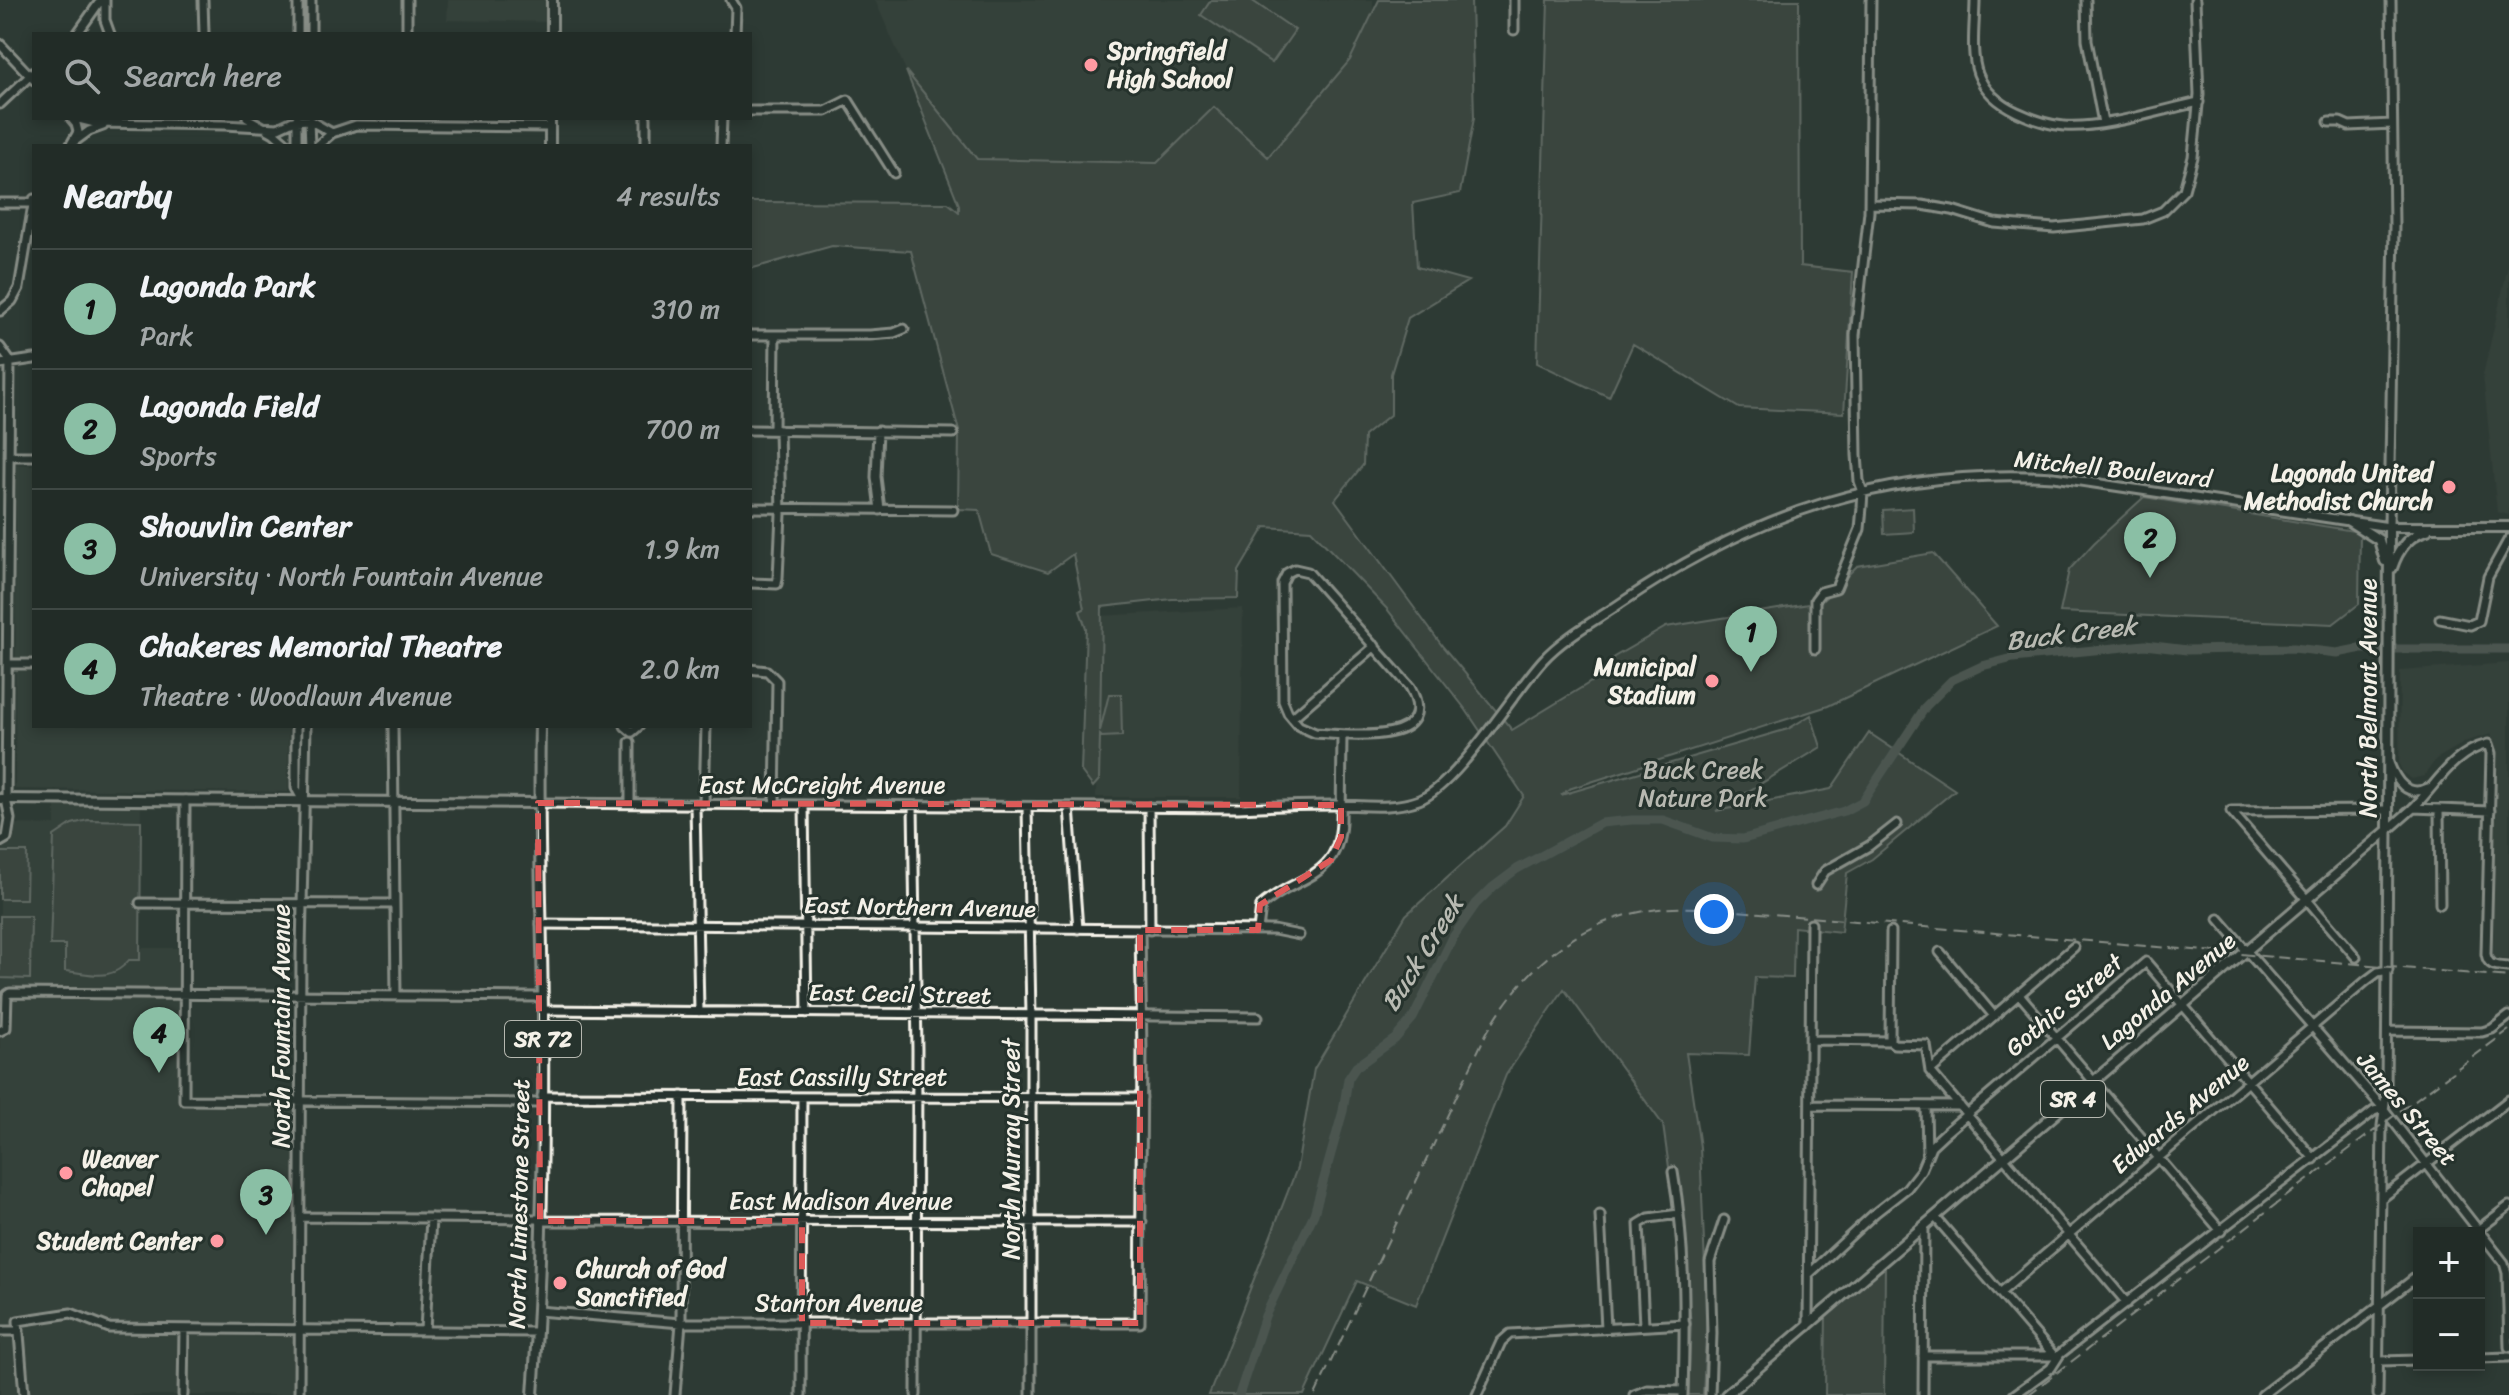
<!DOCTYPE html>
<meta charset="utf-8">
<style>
:root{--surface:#222c27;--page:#2e3833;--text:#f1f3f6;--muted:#a2a7a7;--line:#3f4844;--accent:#8abfa5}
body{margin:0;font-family:Sriracha,sans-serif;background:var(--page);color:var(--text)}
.controls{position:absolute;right:24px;bottom:24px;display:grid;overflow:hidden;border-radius:0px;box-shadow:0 4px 12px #0003}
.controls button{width:72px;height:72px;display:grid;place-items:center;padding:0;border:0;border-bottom:2px solid var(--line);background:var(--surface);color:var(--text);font:40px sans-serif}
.you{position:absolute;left:1714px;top:914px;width:28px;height:28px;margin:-20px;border:6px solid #fff;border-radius:50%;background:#1a73e8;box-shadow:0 0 0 12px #1a73e833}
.badge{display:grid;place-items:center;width:52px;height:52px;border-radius:50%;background:var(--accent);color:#111;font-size:26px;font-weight:700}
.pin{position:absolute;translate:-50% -66px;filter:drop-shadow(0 2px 4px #0008)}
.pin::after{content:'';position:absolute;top:42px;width:28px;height:24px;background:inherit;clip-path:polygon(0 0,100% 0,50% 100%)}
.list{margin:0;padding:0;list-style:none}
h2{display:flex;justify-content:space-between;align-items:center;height:104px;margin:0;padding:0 32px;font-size:34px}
h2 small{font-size:26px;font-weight:400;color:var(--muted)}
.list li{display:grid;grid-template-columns:52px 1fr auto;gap:24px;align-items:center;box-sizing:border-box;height:120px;padding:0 32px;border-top:2px solid var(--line)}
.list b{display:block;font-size:30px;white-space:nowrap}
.list p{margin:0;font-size:26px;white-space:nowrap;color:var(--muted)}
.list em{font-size:26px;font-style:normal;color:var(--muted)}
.icon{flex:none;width:44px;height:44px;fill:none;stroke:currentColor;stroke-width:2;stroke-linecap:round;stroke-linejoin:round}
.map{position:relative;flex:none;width:2509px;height:1395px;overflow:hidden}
.search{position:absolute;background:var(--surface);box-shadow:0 4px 12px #0003;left:32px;top:32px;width:720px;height:88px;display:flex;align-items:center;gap:20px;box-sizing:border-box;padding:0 28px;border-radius:0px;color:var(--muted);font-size:30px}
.panel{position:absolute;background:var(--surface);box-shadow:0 4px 12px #0003;left:32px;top:144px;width:720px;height:584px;border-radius:0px}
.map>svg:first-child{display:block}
.built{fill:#3c4841}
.green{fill:#48524c;stroke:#9ea29a;stroke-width:2}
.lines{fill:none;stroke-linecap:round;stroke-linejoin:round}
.river{stroke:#6f7770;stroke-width:9}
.minor-casing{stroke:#f4f1e8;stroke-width:13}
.major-casing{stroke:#f4f1e8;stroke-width:14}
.minor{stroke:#26332d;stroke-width:7}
.major{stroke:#26332d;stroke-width:8}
.rail{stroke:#f4f1e8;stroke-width:2;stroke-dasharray:12 6;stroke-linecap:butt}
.marked{fill:none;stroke:#de5a58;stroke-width:6;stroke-dasharray:16 10;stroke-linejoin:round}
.poi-dot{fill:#ff9aa2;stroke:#26332d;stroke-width:3}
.labels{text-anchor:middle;stroke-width:6;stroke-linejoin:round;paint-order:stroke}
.shield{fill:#26332d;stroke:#b6b8b0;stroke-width:2}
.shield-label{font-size:22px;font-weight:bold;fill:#f4f1e8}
.poi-label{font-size:24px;font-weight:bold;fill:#f4f1e8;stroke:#26332d;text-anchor:start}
.street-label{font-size:24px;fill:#f4f1e8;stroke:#26332d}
.park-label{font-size:24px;fill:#b8b9b1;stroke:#26332d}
.water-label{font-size:26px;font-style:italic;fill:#b8bab2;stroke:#26332d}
</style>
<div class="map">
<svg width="2509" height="1395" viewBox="0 0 2509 1395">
<rect width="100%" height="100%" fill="#2e3b34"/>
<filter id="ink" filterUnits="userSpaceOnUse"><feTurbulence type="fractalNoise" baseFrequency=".0125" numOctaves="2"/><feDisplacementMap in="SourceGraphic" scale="16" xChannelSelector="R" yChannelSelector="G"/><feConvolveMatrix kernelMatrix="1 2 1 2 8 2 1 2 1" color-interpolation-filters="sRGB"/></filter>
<g filter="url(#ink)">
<path class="built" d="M448,0H552V22L447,20Z
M875,0H1373L1374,168L977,159L906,71Z
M2509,262V515L2497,512L2483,375Z
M16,464L34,465V726H288V792L15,789Z
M1243,608L1241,797H1096L1098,616Z
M2509,663V959H2493L2496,753L2491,734L2467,741L2436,759L2424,776L2412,779L2403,773L2399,764L2400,671Z
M55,799L141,800L140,948H185L184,1100L301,1101L299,1395H0V842L5,840L10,824L55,825Z"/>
<path class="green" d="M1211,0H1251L1295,30L1272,63L1201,15Z
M1379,0H1471L1474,118L1460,193L1413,203L1417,267L1468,281L1408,318L1391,374V414L1364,436L1363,465L1335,500L1443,647L1512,730L1599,677L1614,657L1666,627L1821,602L1857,566L1933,553L1997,626L1828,706L1569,789L1561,795L1788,729L1811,715L1821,747L1716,811L1831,789L1869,733L1955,790L1872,859L1847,873L1841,932L1794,927L1793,978L1755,977L1749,1055L1686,1053L1700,1147L1707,1316L1703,1395H1688L1691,1322L1663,1125L1564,989L1506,1075L1416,1305L1357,1281L1304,1395H1209L1297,1168L1314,1069L1406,915L1505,826L1524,796L1466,710L1387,609L1311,530L1265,527L1239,571L1238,598L1172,599L1102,607L1100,731L1109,694H1121L1122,736L1102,737L1100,735L1099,780L1093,787L1081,771L1086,628L1080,611L1084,609L1073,554L1048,572L991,554L979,510L958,509L959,431L911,251L832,246L750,269V202L948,203L959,212V205L906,71L977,159L1157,163L1214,107L1268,157L1350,60Z
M1548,0H1799L1800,266L1853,272L1844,413L1739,408L1633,344L1609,397L1537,363Z
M2144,497L2360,532L2359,604L2333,624L2060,612L2069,570L2094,543Z
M1913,508L1914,532L1884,534L1883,510Z
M88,820L141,821L140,960H129C111,983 90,973 65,971V945H50L54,836L72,824Z
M0,852H27L26,899H0Z
M0,916H31L30,979L0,978Z
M1885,1260L1884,1395H1825L1826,1310Z"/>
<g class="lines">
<path class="river" d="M1239,1395L1265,1316L1314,1214L1343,1111L1348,1079L1356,1067L1395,1039L1413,1018L1453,937L1476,904L1493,887L1517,869L1601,823L1632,820H1663L1713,838L1743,839L1844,811L1863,801L1926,706L1952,680L1982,666L2013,658L2145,645L2187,650L2294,648L2337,653L2357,649H2509"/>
<g class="minor-casing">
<path id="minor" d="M105,0V20L110,34
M203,0L204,34
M731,0L736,8L735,34
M1975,0C1975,23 1970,52 1978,74C1985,92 2000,104 2017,112C2032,119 2048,125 2064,126C2101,129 2161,110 2199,102
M2086,0L2087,40L2103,123
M1514,30V0
M77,34L101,0
M298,34V0
M311,34V0
M407,34V0
M0,44L34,80
M0,104L34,72
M750,111H826L848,100L894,173
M75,118L95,123L225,125L278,128L293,121L309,120L332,133
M247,118L274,133L289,146
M309,120L310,146
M2329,122H2340L2349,126L2392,124
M74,142L89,131L103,126
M70,146L78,132L76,124L71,118
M297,146V118
M317,146L332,133L356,125L550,127
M646,146V118
M721,146L722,118
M0,203H34
M1869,204L1922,205L1952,210L1994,223L2054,228L2143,219L2163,211L2184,190L2193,157L2199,94L2195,0
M0,311L12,301L19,288L34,199
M750,335H870L894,333L904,329
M0,347L10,361
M0,364L34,359
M750,430L953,433
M774,430L775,335
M878,431L876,477L880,510
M9,456H34
M750,508L953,510
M1295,569L1308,572L1410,687C1443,747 1346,735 1315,733L1299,726L1288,713L1283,701L1282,583L1287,573Z
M750,583L777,584L778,578L781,514L779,430
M2440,619L2470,625L2479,621L2488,577L2509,539
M1815,649V600L1821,592L1836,588L1860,529L1862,507L1863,492L1859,481L1857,455L1855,335L1869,212L1871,0
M8,664H34
M750,669L767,671L777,681L775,804
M1292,718L1375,646
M296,726V788L303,801
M393,726L396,996
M625,726L632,732L639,726
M630,742V803
M2389,763C2396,781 2407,798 2428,788
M185,800L184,1100L542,1103
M538,803L1238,808C1270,806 1302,805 1334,805C1362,805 1392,810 1419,800C1457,785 1512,694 1543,660C1564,637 1595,621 1621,603C1755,512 1890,467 2054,477L2389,527L2394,225L2391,0
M695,804L699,1012
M704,804L706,726
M804,805L807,1013
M913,806L917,1050L916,1395
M1027,807L1031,1015V1395
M1069,807L1078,929
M1149,807L1150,930
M2413,808L2490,811
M2439,810L2440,904
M2231,811L2356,957
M2231,811L2387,810
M0,842L7,838L10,819L6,799L10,361
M1816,885L1825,871L1869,846L1897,824
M140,903L395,904
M2219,919L2383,1108L2504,1263L2507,1273L2509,1347
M541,924L1274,930L1299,935
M1258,930L1261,906C1297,874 1338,881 1341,822L1342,735
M1940,952L1994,1016
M2019,994L2221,1231
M543,1010L1258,1017
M0,1031L6,1028L7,995L10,993L542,997
M2387,1031L2482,1032L2492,1029L2509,1016
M1811,1040L1890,1041L1894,1044L1926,1045L1930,1071L2127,1303
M1890,1041L1891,932
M1930,1071L2074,947
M542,1096L1142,1098
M1810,1105L1960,1106
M1927,1156L1931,1146L1945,1133L2146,962L2314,1159
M1673,1172C1686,1245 1685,1321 1683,1395
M2382,1198L2509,1100
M1600,1215L1606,1328
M300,1217L540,1219
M1935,1217L2056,1358
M540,1221L1142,1222
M2474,1233L2509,1206
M1809,1274L1875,1213L1907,1188L1921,1170L1927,1156L1926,1106
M2000,1293L2366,981L2378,972L2388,970
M538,1311L681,1323H1140L1142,1050L1140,930
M1644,1325L1639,1224L1649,1218L1679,1214
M1808,1326L1811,924
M0,1331H19
M425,1331L431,1218
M1923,1356H2053
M2479,1358L2509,1357
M2379,1361L2419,1360
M24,1395L18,1321L71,1313L109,1328L537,1332
M183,1395L184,1329
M299,1395L301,950L306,726
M675,1395L681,1323L682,1096
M801,1395L802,1097
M1477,1395L1501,1342L1510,1334L1685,1324
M1634,1395L1647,1390L1683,1391
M1710,1395L1712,1333L1710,1262L1724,1220
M1923,1395L1924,1227
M2014,1395L2051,1368L2060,1354L2374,1111L2383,1108
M2262,1395L2419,1275
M2378,1395L2382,1126L2386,1095L2388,830C2396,823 2404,816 2412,809C2437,785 2451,753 2488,744L2491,753L2486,954C2488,967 2497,966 2509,967"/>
</g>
<g class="major-casing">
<path id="major" d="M552,34V0
M550,146V118
M2349,521L2379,540L2385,561
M2392,568C2398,550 2408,535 2427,530
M0,799L538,803
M533,1395C542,1268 544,1140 543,1012C542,917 538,821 540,726
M1726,1395L2388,830L2389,527H2509"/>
</g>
<use href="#minor" class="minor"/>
<use href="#major" class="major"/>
<path class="rail" d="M1315,1395L1486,1034C1522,970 1577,920 1652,910C1677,906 1702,908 1726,910L2509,977
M2028,1395L2297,1188L2509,1030"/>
</g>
</g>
<path d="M0 0H2509V1395H0ZM538,803L1341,805V837L1331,860L1260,905L1258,930H1140V1323H802V1221H540Z" fill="#2e3b34" fill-opacity=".55" fill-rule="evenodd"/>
<path class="marked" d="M538,803L1341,805V837L1331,860L1260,905L1258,930H1140V1323H802V1221H540Z"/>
<g class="poi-dot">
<circle cx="1091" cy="65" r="8"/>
<circle cx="2449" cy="487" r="8"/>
<circle cx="1712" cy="681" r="8"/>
<circle cx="66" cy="1173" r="8"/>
<circle cx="217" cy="1241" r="8"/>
<circle cx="560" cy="1283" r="8"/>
</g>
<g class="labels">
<g class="shield">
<rect x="505" y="1021" width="76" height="36" rx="6"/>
<rect x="2041" y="1081" width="64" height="36" rx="6"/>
</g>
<g class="shield-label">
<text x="543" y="1047">SR 72</text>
<text x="2073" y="1107">SR 4</text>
</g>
<g class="poi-label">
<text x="1107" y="59">Springfield<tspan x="1107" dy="28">High School</tspan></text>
<text x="2433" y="481" text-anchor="end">Lagonda United<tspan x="2433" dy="28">Methodist Church</tspan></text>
<text x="1696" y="675" text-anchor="end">Municipal<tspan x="1696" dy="28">Stadium</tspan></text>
<text x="82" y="1167">Weaver<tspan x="82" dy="28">Chapel</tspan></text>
<text x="201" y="1249" text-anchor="end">Student Center</text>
<text x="576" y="1277">Church of God<tspan x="576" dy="28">Sanctified</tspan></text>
</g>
<g class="street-label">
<text transform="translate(2113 469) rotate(6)" y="8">Mitchell Boulevard</text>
<text transform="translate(2368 698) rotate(-90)" y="8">North Belmont Avenue</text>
<text x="822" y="793">East McCreight Avenue</text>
<text transform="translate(920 907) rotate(1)" y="8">East Northern Avenue</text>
<text transform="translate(2168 991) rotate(-40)" y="8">Lagonda Avenue</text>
<text transform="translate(900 994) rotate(1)" y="8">East Cecil Street</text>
<text transform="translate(2064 1005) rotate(-40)" y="8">Gothic Street</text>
<text transform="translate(281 1026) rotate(-90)" y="8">North Fountain Avenue</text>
<text x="842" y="1085">East Cassilly Street</text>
<text transform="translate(2407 1109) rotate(50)" y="8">James Street</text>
<text transform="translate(2180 1114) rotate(-40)" y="8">Edwards Avenue</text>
<text transform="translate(1011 1149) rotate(-90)" y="8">North Murray Street</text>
<text x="841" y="1209">East Madison Avenue</text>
<text transform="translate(519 1204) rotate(-89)" y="8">North Limestone Street</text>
<text x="839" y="1311">Stanton Avenue</text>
</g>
<g class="park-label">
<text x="1703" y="778">Buck Creek<tspan x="1703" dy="28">Nature Park</tspan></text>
</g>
<g class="water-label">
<text transform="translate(2071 633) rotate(-7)" y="9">Buck Creek</text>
<text transform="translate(1422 953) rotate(-58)" y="9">Buck Creek</text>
</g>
</g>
</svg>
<div class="controls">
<button>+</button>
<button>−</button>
</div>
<div class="you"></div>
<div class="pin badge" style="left:1751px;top:672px">1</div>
<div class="pin badge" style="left:2150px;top:578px">2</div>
<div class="pin badge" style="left:266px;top:1235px">3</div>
<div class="pin badge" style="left:159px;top:1073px">4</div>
<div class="search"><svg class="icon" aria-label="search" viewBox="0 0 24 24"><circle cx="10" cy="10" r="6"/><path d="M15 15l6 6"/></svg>Search here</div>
<section class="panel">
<h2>Nearby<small>4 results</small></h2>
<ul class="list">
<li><span class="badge">1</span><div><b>Lagonda Park</b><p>Park</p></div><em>310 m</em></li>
<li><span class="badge">2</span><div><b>Lagonda Field</b><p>Sports</p></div><em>700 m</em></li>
<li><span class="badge">3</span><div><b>Shouvlin Center</b><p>University · North Fountain Avenue</p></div><em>1.9 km</em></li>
<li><span class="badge">4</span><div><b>Chakeres Memorial Theatre</b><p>Theatre · Woodlawn Avenue</p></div><em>2.0 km</em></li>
</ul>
</section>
</div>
